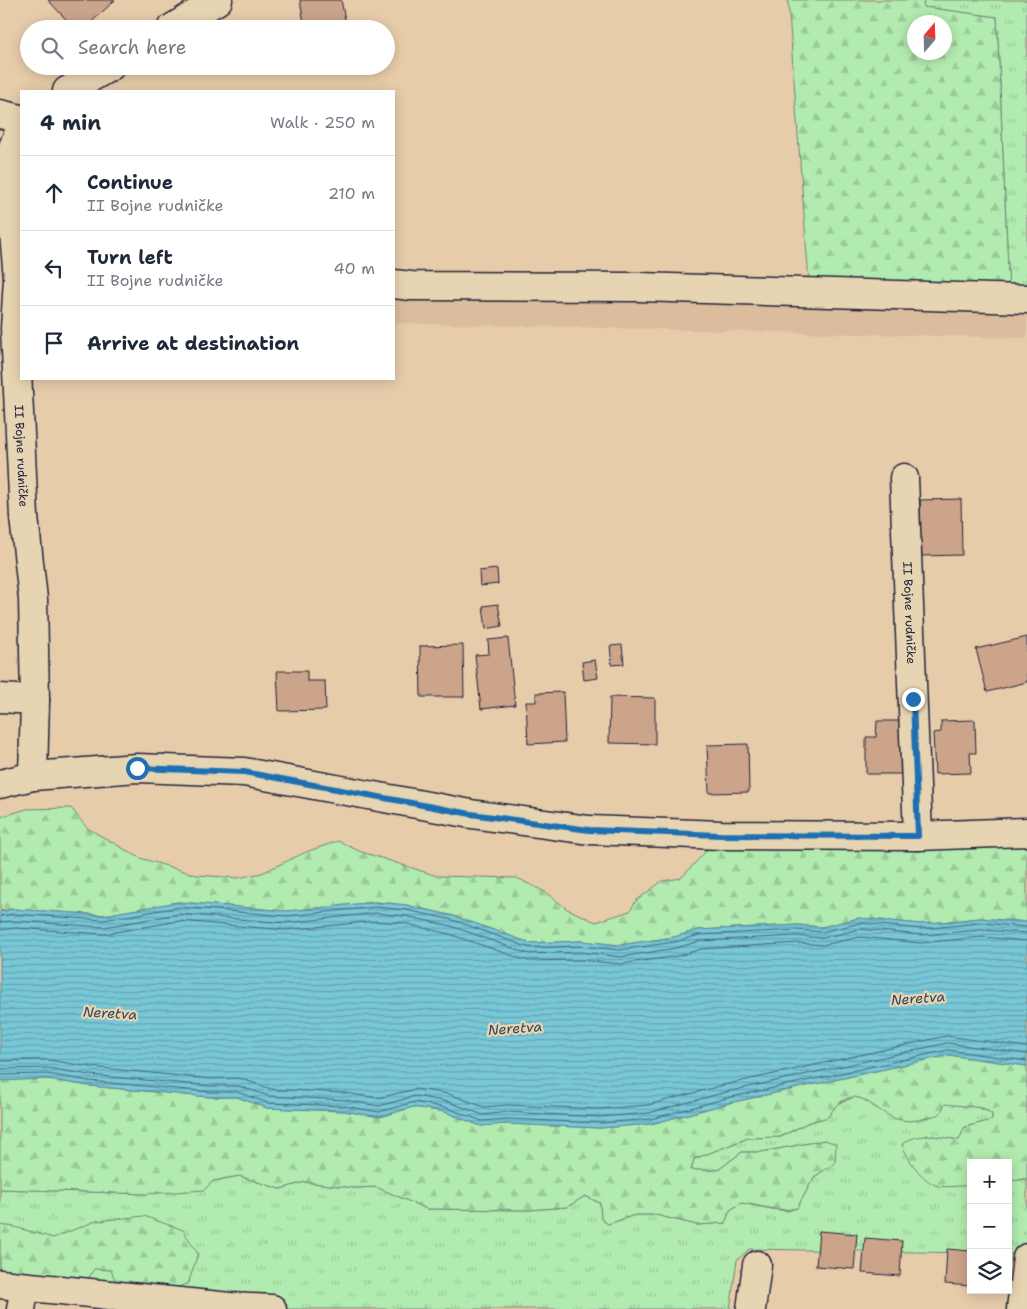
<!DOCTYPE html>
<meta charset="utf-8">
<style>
:root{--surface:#fff;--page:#f2f2f3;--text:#1f2937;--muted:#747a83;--line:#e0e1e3}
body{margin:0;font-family:"Shantell Sans",sans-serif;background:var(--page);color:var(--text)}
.controls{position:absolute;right:15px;bottom:15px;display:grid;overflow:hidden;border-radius:0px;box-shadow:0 2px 12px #0003}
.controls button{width:45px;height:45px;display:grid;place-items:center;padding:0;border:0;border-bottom:1px solid var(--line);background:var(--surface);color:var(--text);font:25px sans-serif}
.compass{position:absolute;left:907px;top:15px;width:45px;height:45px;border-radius:50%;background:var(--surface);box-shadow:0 2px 12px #0003;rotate:19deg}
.stop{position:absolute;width:15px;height:15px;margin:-11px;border:4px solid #1f6fb2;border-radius:50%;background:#fff}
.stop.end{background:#1f6fb2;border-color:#fff;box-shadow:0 1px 5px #0008}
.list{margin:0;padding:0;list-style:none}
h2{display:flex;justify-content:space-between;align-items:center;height:65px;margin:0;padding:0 20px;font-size:21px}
h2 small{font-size:16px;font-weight:400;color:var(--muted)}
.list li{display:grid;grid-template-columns:32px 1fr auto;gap:15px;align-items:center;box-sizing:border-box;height:75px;padding:0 20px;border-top:1px solid var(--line)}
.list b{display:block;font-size:19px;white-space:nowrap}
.list p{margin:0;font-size:16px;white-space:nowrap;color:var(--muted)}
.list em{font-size:16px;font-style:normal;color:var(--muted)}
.icon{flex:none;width:28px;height:28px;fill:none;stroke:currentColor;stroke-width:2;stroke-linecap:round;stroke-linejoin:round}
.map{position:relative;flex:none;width:1027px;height:1309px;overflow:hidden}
.search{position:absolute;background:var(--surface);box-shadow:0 2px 12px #0003;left:20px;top:20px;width:375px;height:55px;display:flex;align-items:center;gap:12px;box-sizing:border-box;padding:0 18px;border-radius:28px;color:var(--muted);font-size:19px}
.panel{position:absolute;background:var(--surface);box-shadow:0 2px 12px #0003;left:20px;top:90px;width:375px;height:290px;border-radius:0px}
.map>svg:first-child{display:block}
.built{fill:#dbbd9e}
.grass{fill:url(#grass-tufts);stroke:#6a8675}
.forest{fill:url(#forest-firs);stroke:#6a8675;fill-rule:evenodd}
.water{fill:url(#water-rules);stroke:#568699}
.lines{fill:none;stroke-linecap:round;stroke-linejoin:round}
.shore{stroke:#456479;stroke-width:1}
.building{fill:#cba48a;stroke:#22223b}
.minor-casing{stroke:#22223b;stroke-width:31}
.minor{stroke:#e7d4b2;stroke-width:28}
.route{stroke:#1f6fb2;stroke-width:6}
.labels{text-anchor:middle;stroke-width:4.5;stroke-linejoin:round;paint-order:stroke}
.street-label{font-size:12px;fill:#22223b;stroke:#e7d4b2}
.water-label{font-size:14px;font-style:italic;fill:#33435a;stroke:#e7d4b2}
</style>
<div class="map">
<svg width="1027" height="1309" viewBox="0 0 1027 1309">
<defs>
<pattern id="grass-tufts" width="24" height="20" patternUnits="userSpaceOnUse" patternTransform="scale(1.25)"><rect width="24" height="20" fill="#b2ebaf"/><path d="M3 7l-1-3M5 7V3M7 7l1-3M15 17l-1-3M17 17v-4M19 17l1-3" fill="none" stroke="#99c997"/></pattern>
<pattern id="forest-firs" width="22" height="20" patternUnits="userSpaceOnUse" patternTransform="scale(1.25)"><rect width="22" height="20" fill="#b2ebaf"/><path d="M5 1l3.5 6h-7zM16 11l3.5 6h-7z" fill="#99c997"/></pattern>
<pattern id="water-rules" width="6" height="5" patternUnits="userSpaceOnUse" patternTransform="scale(1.25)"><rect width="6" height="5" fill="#79c8d7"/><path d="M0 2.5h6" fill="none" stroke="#63a2b0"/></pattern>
</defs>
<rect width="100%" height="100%" fill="#e7ccaa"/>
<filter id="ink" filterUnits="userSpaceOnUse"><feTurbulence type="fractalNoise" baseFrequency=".02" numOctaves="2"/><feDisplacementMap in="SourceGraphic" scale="10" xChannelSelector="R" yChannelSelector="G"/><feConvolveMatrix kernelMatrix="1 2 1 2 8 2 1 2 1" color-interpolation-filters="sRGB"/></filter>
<g filter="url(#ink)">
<path class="built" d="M394,294L1027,308V338L394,323Z"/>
<path class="grass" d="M923,0H1027V291L1009,292L997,17L923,7Z
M854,1097L868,1100L876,1108C909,1106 964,1096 992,1114V1120L965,1127L959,1140L926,1135L957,1185L971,1186V1253L749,1249L737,1260L730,1309H272L0,1284V1189L146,1194L239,1176L280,1189L305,1182L355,1188L376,1187L427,1209L529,1210L567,1207L585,1196L600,1203L601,1219L608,1224L635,1215H656L697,1225L725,1223L730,1210L741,1203L772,1209L788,1211L797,1208L814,1177L835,1163L825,1140L762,1152H742L718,1170H691L694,1159L748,1138L781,1137L807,1123L828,1117L836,1105Z
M1027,1179V1254H1008V1181Z"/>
<path class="forest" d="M788,0H923L924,7L997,17L1009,292L809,282ZM914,22H944V52H914Z
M71,808L87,828L140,858L197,875L238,878L262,873L306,852L338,841L359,851L437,876L517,878L545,892L567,909L596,922L630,911L636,901L662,881L681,878L721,835L1027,832V922L980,918L921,924L859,918L822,927L798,925L698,930L674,937L620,945L581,941L530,943L454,916L406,905L376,902L287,911L178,902L104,915L13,909L0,911V817L27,809Z
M949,1055L1027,1066V1179L1008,1181V1163H971V1186C961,1185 947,1188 938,1186C922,1181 907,1159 902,1144C920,1131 938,1137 959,1140L965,1127L992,1120V1114L983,1108L945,1104L940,1114C926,1118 911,1124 897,1119C869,1110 855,1076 828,1117L807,1123L780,1137L748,1138L694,1159L691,1170H718L742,1152H762L825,1140L836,1144L835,1163L814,1177L797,1208C778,1213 760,1205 741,1203L730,1210L725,1223L697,1225L656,1215H635L608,1224L601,1219L600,1203L585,1196L567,1207L529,1210L427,1209L376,1187L355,1188L305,1182L280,1189L239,1176L213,1181L204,1190L146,1194L0,1189V1081L2,1080L47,1079L89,1086L210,1097H237L267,1108L344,1111L380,1117L413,1107L445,1112L481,1126L506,1124L600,1128L651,1124L729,1103Z
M144,1216L183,1230L198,1254L188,1284L167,1290L118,1288L111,1270L94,1269L85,1284L0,1273V1225L15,1227L53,1238L96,1221Z"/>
<path class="water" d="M178,902L287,911L376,902L406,905L454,916L530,943L581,941L620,945L674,937L698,930L798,925L822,927L859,918L921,924L980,918L1027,922V1066L949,1055L729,1103L651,1124L600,1128L506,1124L481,1126L445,1112L413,1107L380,1117L344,1111L267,1108L237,1097H210L89,1086L47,1079L0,1081V912L13,909L104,915Z"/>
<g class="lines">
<path class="shore" d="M0,916L14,914L104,920L179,907L287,916L376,907L406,910L453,920L530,948L580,946L620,950L675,942L699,935L797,930L822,932L860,923L921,929L980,923L1027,927
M0,922L14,921L104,927L179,914L286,923L376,913L405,916L451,926L529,954L580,952L621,957L676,948L700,941L797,936L823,938L860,929L921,935L981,930L1027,933
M0,930L15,928L104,934L179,921L286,930L376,921L403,923L449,934L528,961L580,960L621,964L678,956L701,949L797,943L823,945L860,937L921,943L981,937L1027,941
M0,1061L49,1060L91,1067L211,1079L239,1078L271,1089L345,1093L378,1098L416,1089L449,1094L484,1107L507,1105L600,1109L648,1105L724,1085L946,1036L1027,1047
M0,1069L48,1068L90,1075L210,1086H238L269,1096L345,1100L379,1106L415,1096L449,1102L483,1115L507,1112L600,1117L649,1113L726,1092L947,1043L1027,1054
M0,1075L47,1074L89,1081L210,1092H237L268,1103L344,1106L379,1112L414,1102L447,1108L482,1121L506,1119L600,1123L651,1119L727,1098L948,1050L1027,1061"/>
</g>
<path class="building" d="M48,0H115L84,29H75Z
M300,0H341L347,29H305Z
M961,499L962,555L921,556L920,500Z
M497,569L498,584L480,586L479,571Z
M498,604L502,626L486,629L483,606Z
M1027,637V682L987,692L976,649Z
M508,638L515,705L481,709L475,655L489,654L488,640Z
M463,645L464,697H421L420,646Z
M622,645L624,664L612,665L610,646Z
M595,660L598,678L584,680L582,662Z
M277,671H307V681H325L326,710L279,711Z
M563,692L565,742L528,744L526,702H536V693Z
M610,697L655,698V744L609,743Z
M975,720L976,753H970L971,773L935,774L933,733L941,732V721Z
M877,721H905V774H866V737H876Z
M748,744L749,792L709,793L707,745Z
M819,1231L857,1234L854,1269L816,1266Z
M865,1238L902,1241L900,1276L862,1273Z
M947,1249L971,1251V1286L945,1284Z"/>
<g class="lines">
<g class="minor-casing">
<g id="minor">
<path d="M171,29L218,0"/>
<path d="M67,91L111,66"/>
<path d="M0,114L21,119"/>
<path id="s1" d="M21,128L13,147V222L18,278L15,329L24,517L33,599L35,700L33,776"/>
<path d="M394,284L411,286L639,287L1027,299"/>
<path id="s2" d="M904,478L918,836"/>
<path d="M0,698L35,700"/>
<path d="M0,784L33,776L137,768L244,772L471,814L589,830L721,835L918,836L1027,832"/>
<path d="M0,1284L230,1307L272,1309"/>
<path d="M21,1309L25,1287"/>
<path d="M751,1309L757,1265"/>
<path d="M1021,1309L1027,1258"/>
</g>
</g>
<use href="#minor" class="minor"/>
</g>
</g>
<g class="lines" filter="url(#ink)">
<path class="route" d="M137,768L244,772L471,814L589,830L720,835L918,836L913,699"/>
</g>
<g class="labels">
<g class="street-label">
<text dy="4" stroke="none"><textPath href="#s1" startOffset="330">II Bojne rudničke</textPath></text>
<text dy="4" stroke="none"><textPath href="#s2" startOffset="135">II Bojne rudničke</textPath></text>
</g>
<g class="water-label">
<text transform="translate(918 998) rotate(-4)" y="5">Neretva</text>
<text transform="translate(110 1013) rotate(3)" y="5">Neretva</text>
<text transform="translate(515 1028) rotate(-4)" y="5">Neretva</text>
</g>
</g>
</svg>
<div class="controls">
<button>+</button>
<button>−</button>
<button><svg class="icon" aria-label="layers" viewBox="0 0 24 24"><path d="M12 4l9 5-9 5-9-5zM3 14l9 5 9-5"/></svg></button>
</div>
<svg class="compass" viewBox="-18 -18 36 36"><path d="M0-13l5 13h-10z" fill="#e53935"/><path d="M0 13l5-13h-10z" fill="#747a83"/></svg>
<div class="stop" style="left:137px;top:768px"></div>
<div class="stop end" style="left:913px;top:699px"></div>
<div class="search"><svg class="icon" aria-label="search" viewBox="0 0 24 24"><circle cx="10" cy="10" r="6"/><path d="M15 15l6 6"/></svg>Search here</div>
<section class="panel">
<h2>4 min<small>Walk · 250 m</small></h2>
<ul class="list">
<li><svg class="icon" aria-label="ahead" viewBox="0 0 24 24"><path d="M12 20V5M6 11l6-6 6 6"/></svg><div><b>Continue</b><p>II Bojne rudničke</p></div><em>210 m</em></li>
<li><svg class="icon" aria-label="left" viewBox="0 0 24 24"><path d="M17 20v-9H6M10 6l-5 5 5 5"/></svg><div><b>Turn left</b><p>II Bojne rudničke</p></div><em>40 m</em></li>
<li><svg class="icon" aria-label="arrive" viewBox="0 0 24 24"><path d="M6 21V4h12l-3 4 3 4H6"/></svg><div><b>Arrive at destination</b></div></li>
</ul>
</section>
</div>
